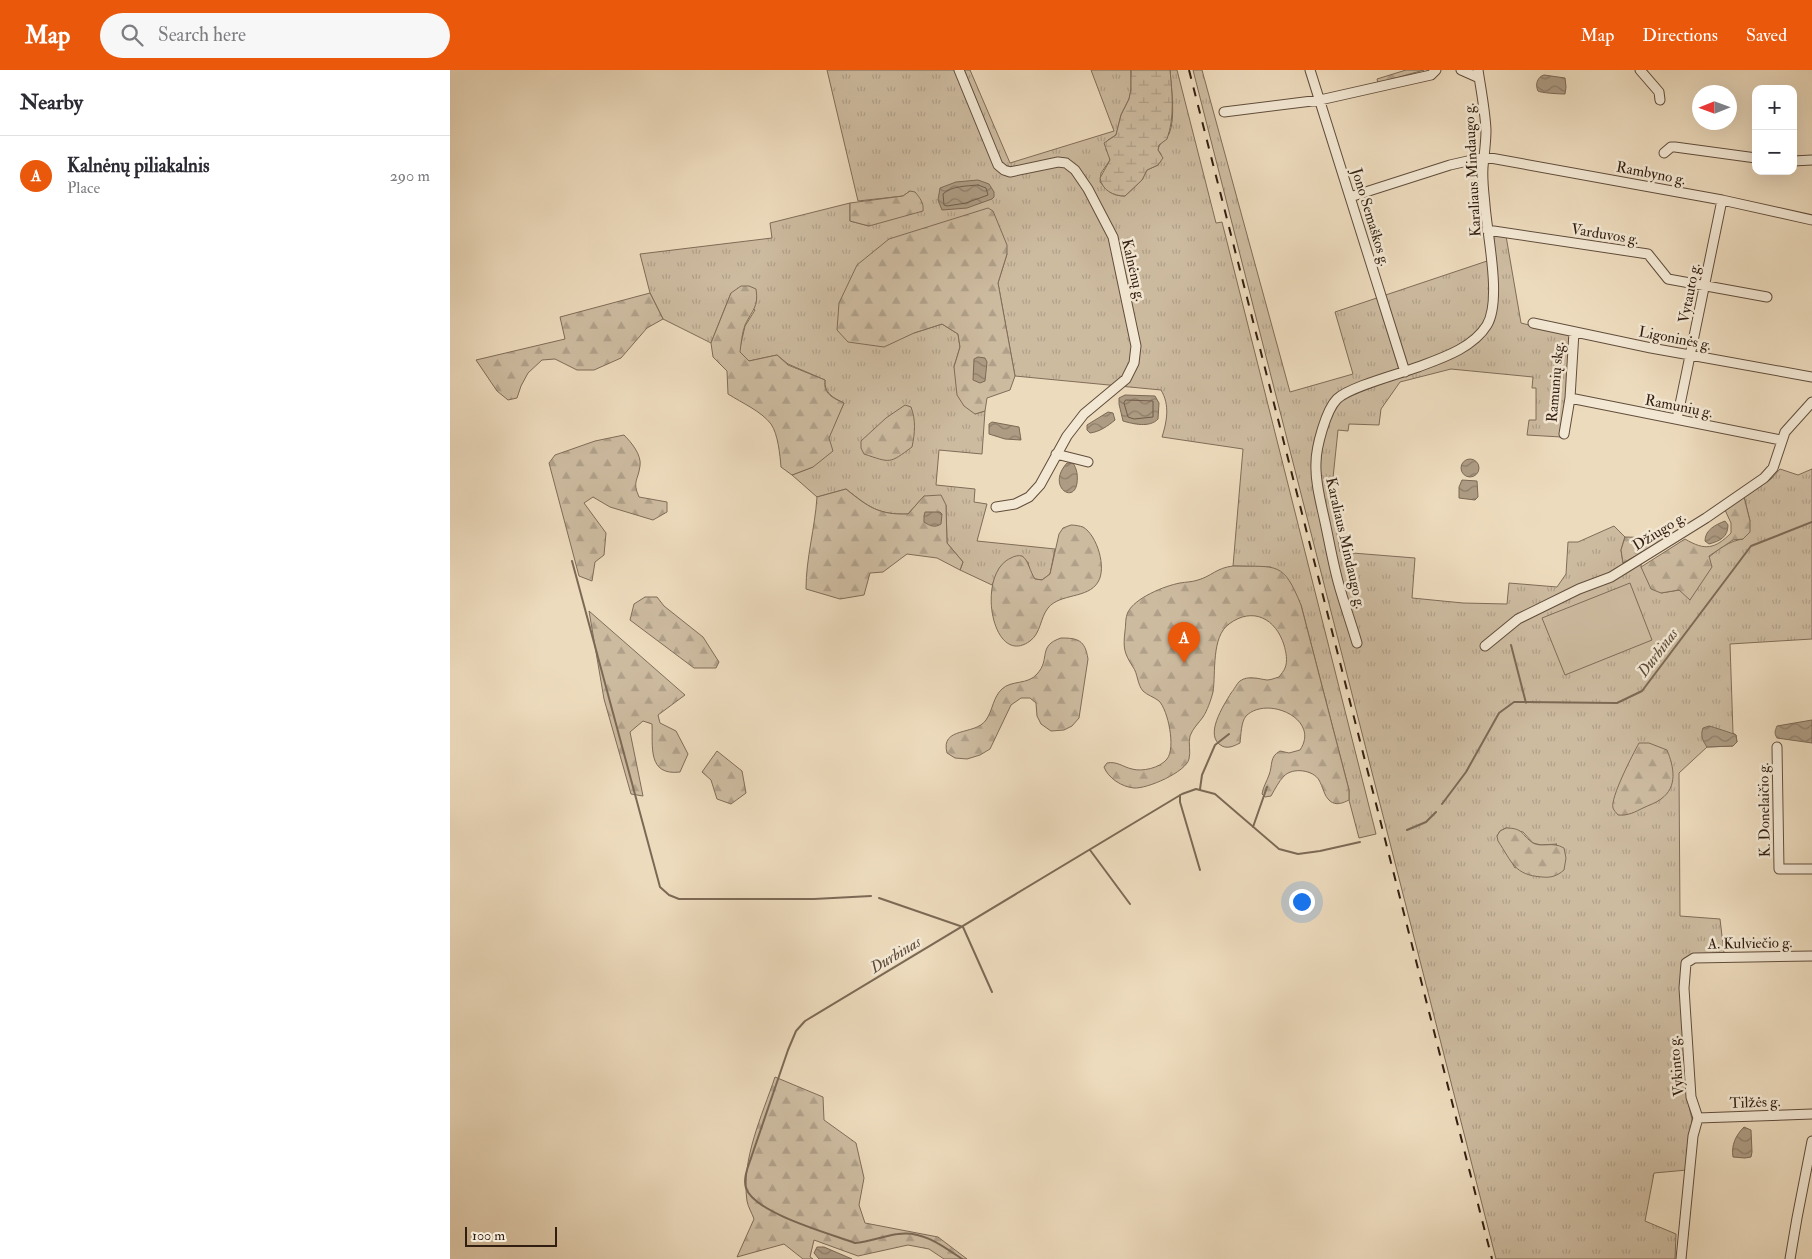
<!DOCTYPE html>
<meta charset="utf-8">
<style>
:root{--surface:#fff;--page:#f7f7f7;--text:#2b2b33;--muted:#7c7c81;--line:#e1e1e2;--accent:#ea580c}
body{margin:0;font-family:"IM FELL Double Pica",serif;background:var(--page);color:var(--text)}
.controls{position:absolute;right:15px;top:15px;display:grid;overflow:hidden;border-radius:10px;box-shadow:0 5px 20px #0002}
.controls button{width:45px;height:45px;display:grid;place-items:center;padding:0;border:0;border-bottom:1px solid var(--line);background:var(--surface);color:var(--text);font:25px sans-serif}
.compass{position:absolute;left:1242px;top:15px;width:45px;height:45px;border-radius:50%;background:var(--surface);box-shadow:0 5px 20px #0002;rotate:269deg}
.scale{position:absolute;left:15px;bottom:12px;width:92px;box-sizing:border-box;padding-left:5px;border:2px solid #321e11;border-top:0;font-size:14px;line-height:18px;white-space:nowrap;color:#321e11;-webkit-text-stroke:4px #f3e8d4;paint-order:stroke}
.you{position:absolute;left:851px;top:831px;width:18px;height:18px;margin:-12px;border:4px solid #fff;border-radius:50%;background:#1a73e8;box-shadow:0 0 0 8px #1a73e833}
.badge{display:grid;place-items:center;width:32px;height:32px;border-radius:50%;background:var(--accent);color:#fff;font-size:16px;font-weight:700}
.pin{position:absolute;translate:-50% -41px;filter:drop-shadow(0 1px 2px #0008)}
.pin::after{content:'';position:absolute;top:26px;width:18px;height:15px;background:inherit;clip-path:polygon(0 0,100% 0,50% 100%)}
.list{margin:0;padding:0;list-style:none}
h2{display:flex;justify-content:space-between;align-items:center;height:65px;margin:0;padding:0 20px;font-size:21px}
h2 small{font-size:16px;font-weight:400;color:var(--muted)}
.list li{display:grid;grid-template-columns:32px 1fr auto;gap:15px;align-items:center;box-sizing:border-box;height:80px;padding:0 20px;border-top:1px solid var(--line)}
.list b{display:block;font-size:19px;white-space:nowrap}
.list p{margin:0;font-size:16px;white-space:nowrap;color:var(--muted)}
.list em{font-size:16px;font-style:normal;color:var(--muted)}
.icon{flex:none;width:28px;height:28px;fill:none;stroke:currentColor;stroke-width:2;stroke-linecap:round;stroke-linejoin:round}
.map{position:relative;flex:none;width:1362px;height:1189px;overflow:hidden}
header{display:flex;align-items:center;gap:30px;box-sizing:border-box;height:70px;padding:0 25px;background:var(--accent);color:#fff}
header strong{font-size:24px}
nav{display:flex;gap:28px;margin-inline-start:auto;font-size:18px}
.search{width:350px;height:45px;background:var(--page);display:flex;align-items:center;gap:12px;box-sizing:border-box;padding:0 18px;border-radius:28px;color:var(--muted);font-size:19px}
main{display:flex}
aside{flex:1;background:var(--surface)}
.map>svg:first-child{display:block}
.grass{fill:url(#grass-tufts);stroke:#806c58;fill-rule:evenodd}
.forest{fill:url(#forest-firs);stroke:#806c58}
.wetland{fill:url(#wetland-marsh);stroke:#806c58}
.garden{fill:#cdbba0;stroke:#806c58}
.water{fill:url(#water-waves);stroke:#7c6955}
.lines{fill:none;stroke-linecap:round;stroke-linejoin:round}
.shore{stroke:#705c4a;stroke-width:1}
.stream{stroke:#7c6955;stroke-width:2}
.minor-casing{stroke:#614d3c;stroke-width:11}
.minor{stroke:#f3e8d4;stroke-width:9}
.rail{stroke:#321e11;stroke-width:2;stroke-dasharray:9 9;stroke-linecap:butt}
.labels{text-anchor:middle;stroke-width:5;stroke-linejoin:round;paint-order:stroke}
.street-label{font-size:15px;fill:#321e11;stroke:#f3e8d4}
.water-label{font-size:16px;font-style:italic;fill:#5d4a39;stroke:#f3e8d4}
</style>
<header>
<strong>Map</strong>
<div class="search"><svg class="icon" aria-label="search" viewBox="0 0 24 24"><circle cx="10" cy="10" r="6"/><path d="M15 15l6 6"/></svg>Search here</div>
<nav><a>Map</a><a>Directions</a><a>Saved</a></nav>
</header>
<main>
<aside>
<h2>Nearby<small></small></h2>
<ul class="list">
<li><span class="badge">A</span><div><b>Kalnėnų piliakalnis</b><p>Place</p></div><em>290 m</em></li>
</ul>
</aside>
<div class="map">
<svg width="1362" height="1189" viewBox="0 0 1362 1189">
<defs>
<pattern id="grass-tufts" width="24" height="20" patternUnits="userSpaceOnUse" patternTransform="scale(1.25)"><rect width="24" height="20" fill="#cdbba0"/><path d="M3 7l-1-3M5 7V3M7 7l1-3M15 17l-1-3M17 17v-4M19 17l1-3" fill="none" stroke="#b0a089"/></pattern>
<pattern id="forest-firs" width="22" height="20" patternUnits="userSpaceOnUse" patternTransform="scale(1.25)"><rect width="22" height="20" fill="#cdbba0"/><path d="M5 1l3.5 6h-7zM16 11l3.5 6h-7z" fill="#b0a089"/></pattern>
<pattern id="wetland-marsh" width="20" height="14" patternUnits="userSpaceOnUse" patternTransform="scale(1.25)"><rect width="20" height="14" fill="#cdbba0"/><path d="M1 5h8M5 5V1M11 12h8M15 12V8" fill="none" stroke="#b0a089"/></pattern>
<pattern id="water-waves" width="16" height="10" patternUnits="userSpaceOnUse" patternTransform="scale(1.25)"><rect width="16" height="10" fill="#ad9b83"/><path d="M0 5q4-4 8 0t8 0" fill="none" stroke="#8d7e6a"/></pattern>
</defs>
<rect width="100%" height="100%" fill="#eddbbd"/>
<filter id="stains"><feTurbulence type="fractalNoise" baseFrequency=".004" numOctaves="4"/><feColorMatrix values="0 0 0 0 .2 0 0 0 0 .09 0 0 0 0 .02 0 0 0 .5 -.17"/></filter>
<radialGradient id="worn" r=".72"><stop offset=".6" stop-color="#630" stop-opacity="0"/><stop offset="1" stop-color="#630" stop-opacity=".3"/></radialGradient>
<path class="grass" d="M377,0H520L560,93L664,61L641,0H681V20L679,29L671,45L666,65L658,70L656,80L659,84L660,90L651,103L650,112C658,121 662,126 675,126L692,110L697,100L708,95L711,84L708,80C709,73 715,70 719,64C726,49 721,16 720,0H727L766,153L772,152L926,764L909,768L899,730V720L851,535L821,497L783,496L793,379L712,367C717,351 720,335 711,320L565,306L548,213L557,184L464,263L492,254L508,264L510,277L504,297L525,344L535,341L532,384L489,380L486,415L525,419L524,432L537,434L527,471L605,479L600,504L592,510L585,509L580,503L578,492L550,497L542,515L510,500L513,492L497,473L496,435L474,426L458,444C428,445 419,437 396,419L367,427L342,405L363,397L378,368L394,333C383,328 374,323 375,310L338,294L327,285L299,291L289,282L295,256L305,240L281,223L261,273L213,249L200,223L190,184L322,168L320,153L400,133V151L419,156L460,121L453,126L408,131Z
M743,0H752L840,322L903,304L885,242L1043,189L1042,166H1056L1071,253L1119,265L1118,321L1111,367L1077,365L1079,350H1086V318H1082L1083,307L1001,299L950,312L931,339L929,355L899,354L898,361L888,360L881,427L890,482L965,488L962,528L1013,533L1057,534L1059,513L1107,517L1116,504L1118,472H1128L1164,456L1175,467L1171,480L1173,493L1192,483L1191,497L1211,523L1229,520C1246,501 1266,473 1293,469L1300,451L1294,427L1321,409L1330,399L1348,405L1362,399V569L1280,574L1283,663L1286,665L1287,672L1283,676L1257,677L1229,703L1230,846L1270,849L1274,883L1246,884L1237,887V1028L1242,1049L1237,1100L1204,1103L1195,1151L1226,1164L1225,1189H1046ZM1056,758L1073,762L1083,773L1091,775L1107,774L1065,798L1047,766L1050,761Z"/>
<path class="forest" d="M956,0H974L928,13L927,9Z
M460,121L465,122C470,128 474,133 473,141L419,156L400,151V133L453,126Z
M538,138L543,141L557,175V184L548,213L565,306L560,320L537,328L535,341L525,344L514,336L507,325L504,297L510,277L508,264L492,254L464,263L434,277L398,272L387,260L389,233L407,195L439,169Z
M291,216H299L306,219C309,237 302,240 295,255C292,263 291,274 290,282L299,291L327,285L338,295L375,310C373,324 383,328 394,333L379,368L383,381L363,397L342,405L331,397C330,385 328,364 321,354C311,341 292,333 278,324L277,301L263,287L261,273L281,223Z
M200,223L213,249L197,258L171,288L144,300H127L105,289L92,290L78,303L71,316L67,328L58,330L47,321L26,290L115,269L110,247Z
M455,335L461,337C466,350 465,363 462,377C439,394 441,393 414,384L411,378V371L436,348Z
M174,365C181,372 192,385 190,396C188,411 182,411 189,427L217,432V442L203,450L160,437L143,427L134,433L156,463L154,485L145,492L142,511L129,506L99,393L105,385L145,371Z
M396,419C418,437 429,445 458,444L474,426L491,425L496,435L497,473L513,492L510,500L487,488L457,484L433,502L420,503L414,525L390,529L356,519C356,488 365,458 367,427Z
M1294,427L1300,451V462L1293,469L1283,470L1259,486L1262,497L1240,530L1229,520L1211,523L1201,519L1191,497L1235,469C1255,481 1265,479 1281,463V453L1275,440Z
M621,455C625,455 630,456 633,457C647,465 657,498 648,512C638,529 610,523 598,538C590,548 591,563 580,571C542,599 525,503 561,488C564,486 569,485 572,486C578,489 580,502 585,509L592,510L600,504L609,464L613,458Z
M1175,467L1217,468L1173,493L1171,480Z
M783,496C828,497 833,491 851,535L899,720V730C893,733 886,736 880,731C874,726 873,717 869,710C863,700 843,697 834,706C829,711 825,719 821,726L815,727L812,724C813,717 817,711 819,705C823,695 819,687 830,681L839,683L850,680C871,649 817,625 796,646C791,652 791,665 790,673C784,676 778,679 772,676C753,666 774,635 781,623C784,620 787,613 790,611C798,605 809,609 817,610C821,610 825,608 829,607C831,604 834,601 835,598C838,591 836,582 834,575C826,549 803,536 779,554C761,567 766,603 763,622C761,630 757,641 753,647C748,654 743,658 740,666C738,673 741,682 739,689C736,702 697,719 684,718C672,717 658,708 654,697L657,693C667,691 673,697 682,699C692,702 710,698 717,689C726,678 718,640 709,631C704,627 697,625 693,621C687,614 688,604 683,597C674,583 673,578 675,561C676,555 675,548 678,542C685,528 714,516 730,513C736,512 742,512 748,510C762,506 766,498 783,496Z
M195,527H207L214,536L253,567L269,592L266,598H244L180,550L184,534Z
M139,541L235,625L208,645L210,653L226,661L238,684L230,702C197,706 203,676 202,654L193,651L180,662L193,726L181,724L154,629Z
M611,568C628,568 635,570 638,589L629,648L622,656L614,660L601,661L591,654L587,646L586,633L580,628H571L561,635L540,679L530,685L517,689L505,688L497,683C490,656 525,666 536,650C543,640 543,627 552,619C561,610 578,615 587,604C601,589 587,576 611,568Z
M1189,673H1199L1217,680C1224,697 1228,717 1211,729C1206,733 1199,735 1193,738C1185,742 1178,746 1168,745C1166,742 1164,741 1163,738C1160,728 1183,684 1189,673Z
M267,681L292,701L296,723L281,734L267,729L261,710L252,702Z
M1056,758C1074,758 1071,765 1083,773C1092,778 1102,771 1114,778L1116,788L1114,800C1107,806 1101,808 1092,807C1064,805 1062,792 1048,771L1047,766L1050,761Z
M325,1007L373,1027L374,1050L406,1073L414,1108L409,1135L415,1153L488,1167L517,1189H494L479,1179L458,1175L408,1186L364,1170L360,1187L363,1189H353L334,1174L287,1187L304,1149C302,1143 298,1137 297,1131C291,1089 312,1046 325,1007Z"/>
<path class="wetland" d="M681,0H720C722,23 725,47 717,69L709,75L708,80L713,88L708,95L697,100L692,110L675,126C663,126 652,120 650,108L660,90L654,73L666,65L671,45L679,29L681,19Z"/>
<path class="garden" d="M1180,513L1202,570L1115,605L1092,548Z"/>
<path class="water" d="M1094,5L1115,8L1116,17L1115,24C1110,24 1091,23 1088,21C1085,15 1087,7 1094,5Z
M528,110L539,114L544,122V127L542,129L517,138L492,140L488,130L490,118L506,112Z
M528,287L535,288L537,292L535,311L530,313L523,310L524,289Z
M675,325L705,326L709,333L708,349C700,358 683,354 673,351L669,334V328Z
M658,342L663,343L665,350C658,356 649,362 640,363L637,360V355Z
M542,352L569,357L571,370L555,369L539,364V354Z
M1011 398a9 9 0 1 1 18 0a9 9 0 1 1-18 0Z
M617,393H623C627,399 628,406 627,413C624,435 596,416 617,393Z
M1012,410L1027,411L1028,427L1025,430L1009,428V417Z
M475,442H490L492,444L491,454C485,458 480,456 474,452V446Z
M1275,451L1278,455C1278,467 1270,471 1259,474L1255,471C1255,460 1265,455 1275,451Z
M1362,650V673L1327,668C1324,663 1325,661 1327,656Z
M1259,656C1263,657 1282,663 1286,665L1287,672L1283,676L1257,677C1253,671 1250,666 1253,658Z
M1294,1057L1301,1060L1302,1082L1301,1087L1295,1088L1283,1087C1281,1075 1286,1065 1294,1057Z
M367,1177H374L402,1189H369L364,1183Z"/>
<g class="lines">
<path class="shore" d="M528,115L536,118L538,125L516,133L497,136L494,135L493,124C501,116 517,116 528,115Z
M676,330L703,331V347L684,349L678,347L674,333Z"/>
<path class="stream" d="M122,491L210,817L219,825L229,829H364L421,826
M1061,575L1076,633
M750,719L752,705L765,675L779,664
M730,725V732L750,800
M992,734L1016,702L1049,643L1064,632L1167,633L1192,621L1301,476L1362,452
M803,757L817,717
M957,760L976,752L986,742
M640,780L680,834
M429,828L513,857L542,922
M512,1189C493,1176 472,1160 448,1164C433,1166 420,1172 405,1173C381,1164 304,1143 296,1118C293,1108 298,1097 301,1088L338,980L346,961L355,951L732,724L746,719L765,724L829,779L848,784L870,781L910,772"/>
<g class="minor-casing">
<path id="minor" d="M509,0L548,95L554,100L560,102L608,92L616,93L625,100L638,119L663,167L686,276L684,293L676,309L634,344L617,366L590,415L579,427L565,434L546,437
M860,0L955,302
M1011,0L1029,8
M1190,0L1209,22L1210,30
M774,42L870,30L981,5L986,0
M1214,83L1221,77H1225L1306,88
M1343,91L1362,90
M900,127L1000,95L1035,87L1272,130L1362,150
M1037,160L1198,184L1218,209L1317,227
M1083,253L1201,278L1362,307
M1120,328L1331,370
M1227,349L1272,130
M1114,364L1120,328L1124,262
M606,384L638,392
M907,573C902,556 896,539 891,522C884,500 880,475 875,452C871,433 865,412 866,393C866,377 876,340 887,329C899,317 949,304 968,297C992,288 1023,278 1037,255C1052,230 1037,164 1035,135C1034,123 1032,110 1033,97C1034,85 1036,73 1036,60C1035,40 1031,20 1028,0
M1035,576L1068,549L1129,519L1161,507L1256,448L1314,408L1323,398L1335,362L1362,332
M1327,677L1329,799H1362
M1248,1048L1362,1044
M1231,1189L1243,1066L1248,1048L1241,1027L1234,918L1236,893L1244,888L1362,886
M1340,1189L1347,1148L1362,1071"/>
</g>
<use href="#minor" class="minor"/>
<path class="rail" d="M739,0L1042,1189"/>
</g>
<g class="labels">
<g class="street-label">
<text transform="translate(1022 100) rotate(-93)" y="5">Karaliaus Mindaugo g.</text>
<text transform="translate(1201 103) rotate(11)" y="5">Rambyno g.</text>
<text transform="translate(921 147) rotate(73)" y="5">Jono Semaškos g.</text>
<text transform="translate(1155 164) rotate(9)" y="5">Varduvos g.</text>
<text transform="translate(684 200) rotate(77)" y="5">Kalnėnų g.</text>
<text transform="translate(1239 223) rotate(-79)" y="5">Vytauto g.</text>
<text transform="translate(1225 268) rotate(11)" y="5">Ligoninės g.</text>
<text transform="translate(1105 312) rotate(-85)" y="5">Ramunių skg.</text>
<text transform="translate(1229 336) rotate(11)" y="5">Ramunių g.</text>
<text transform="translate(1209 461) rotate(-32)" y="5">Džiugo g.</text>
<text transform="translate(896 473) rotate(77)" y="5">Karaliaus Mindaugo g.</text>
<text transform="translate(1314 740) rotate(-91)" y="5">K. Donelaičio g.</text>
<text transform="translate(1300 873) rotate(-1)" y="5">A. Kulviečio g.</text>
<text transform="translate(1226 996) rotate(-95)" y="5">Vykinto g.</text>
<text transform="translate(1305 1032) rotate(-2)" y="5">Tilžės g.</text>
</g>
<g class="water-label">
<text transform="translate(1207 582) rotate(-53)" y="6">Durbinas</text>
<text transform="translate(445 884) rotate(-31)" y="6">Durbinas</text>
</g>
</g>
<rect width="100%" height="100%" filter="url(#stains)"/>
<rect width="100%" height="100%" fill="url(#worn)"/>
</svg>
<div class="controls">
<button>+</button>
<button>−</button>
</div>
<svg class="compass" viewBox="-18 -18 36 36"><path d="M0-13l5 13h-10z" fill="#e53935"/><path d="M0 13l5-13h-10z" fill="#7c7c81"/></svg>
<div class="scale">100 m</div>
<div class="you"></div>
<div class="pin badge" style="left:734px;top:593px">A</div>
</div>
</main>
